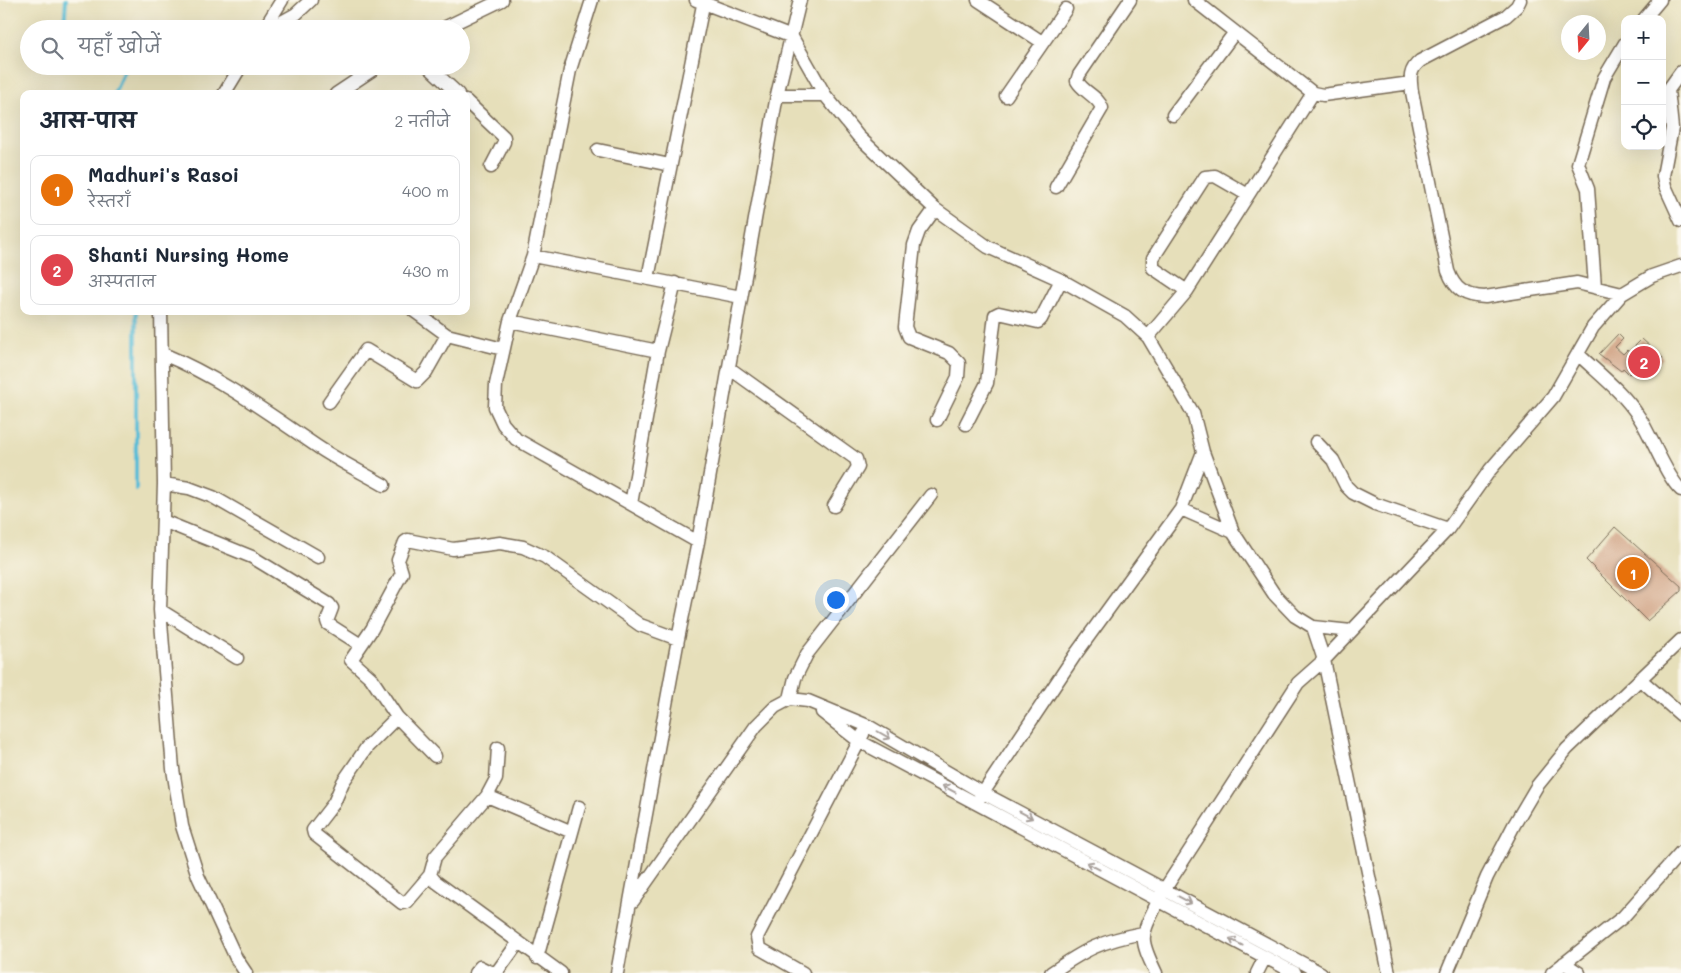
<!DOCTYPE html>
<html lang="hi">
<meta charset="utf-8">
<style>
:root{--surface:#fff;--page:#f2f2f3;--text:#1f2937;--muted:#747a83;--line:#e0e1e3;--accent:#c8321e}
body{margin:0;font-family:Mali,"Playpen Sans Deva",sans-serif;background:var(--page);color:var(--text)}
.controls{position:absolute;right:15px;top:15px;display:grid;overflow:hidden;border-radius:10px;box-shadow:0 5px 20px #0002}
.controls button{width:45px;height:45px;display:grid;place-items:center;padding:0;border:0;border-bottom:1px solid var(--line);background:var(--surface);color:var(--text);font:25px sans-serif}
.compass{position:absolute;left:1561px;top:15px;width:45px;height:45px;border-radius:50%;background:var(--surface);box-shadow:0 5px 20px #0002;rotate:198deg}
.you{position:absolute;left:835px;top:599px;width:18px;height:18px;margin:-12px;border:4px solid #fff;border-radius:50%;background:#1a73e8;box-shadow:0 0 0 8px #1a73e833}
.badge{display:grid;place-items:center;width:32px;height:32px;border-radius:50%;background:var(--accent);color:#fff;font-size:16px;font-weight:700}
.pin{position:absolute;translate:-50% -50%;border:2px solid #fff;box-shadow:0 1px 5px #0006}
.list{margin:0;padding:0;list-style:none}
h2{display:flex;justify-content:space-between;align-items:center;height:65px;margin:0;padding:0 20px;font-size:21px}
h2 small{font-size:16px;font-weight:400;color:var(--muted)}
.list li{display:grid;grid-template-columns:32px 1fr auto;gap:15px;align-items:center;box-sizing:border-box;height:70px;margin:0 10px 10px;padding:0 10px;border:1px solid var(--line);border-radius:10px}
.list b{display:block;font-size:19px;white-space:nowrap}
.list p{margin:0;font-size:16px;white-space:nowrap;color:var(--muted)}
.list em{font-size:16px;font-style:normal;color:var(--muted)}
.icon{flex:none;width:28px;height:28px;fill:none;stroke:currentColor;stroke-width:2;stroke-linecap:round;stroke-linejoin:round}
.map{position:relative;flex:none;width:1681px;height:973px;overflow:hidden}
.search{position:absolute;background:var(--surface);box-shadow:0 5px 20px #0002;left:20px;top:20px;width:450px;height:55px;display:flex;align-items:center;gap:12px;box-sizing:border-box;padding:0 18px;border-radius:28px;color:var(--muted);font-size:19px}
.panel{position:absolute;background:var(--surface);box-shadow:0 5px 20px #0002;left:20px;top:90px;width:450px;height:225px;border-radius:10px}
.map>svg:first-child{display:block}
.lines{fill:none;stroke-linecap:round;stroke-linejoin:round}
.stream{stroke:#58bdd6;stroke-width:4}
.building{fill:#d0a283}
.minor-casing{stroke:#776955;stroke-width:15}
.minor{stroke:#fff;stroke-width:12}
.oneway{stroke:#a79f9a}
</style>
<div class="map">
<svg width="1681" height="973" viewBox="0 0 1681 973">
<rect width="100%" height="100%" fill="#fbf7ec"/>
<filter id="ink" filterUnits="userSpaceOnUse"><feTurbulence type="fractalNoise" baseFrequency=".02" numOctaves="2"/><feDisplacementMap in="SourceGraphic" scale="10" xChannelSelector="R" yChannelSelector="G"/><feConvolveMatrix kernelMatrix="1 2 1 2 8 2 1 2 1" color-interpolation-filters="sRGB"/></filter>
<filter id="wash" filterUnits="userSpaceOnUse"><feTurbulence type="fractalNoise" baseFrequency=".0096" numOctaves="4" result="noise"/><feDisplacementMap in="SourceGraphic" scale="20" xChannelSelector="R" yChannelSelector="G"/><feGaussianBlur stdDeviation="1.12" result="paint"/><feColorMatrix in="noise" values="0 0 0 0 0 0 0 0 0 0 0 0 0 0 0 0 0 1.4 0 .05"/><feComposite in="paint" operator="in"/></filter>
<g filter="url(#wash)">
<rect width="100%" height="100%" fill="#e6dfba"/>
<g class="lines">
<path class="stream" d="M64,29L66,0
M114,94L126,66
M136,490V311"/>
</g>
<g id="blocks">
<path class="building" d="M1618,334L1623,339L1615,347L1623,354L1627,350L1629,352L1642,339L1663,358L1645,376L1636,367L1629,374L1623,368L1621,371L1599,354Z
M1615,527L1681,586V591L1647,621L1586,560Z"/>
</g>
</g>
<g filter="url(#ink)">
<use href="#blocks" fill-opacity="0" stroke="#776955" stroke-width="1"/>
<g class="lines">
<g class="minor-casing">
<path id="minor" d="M592,0L570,70L533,256L510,321L496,384L495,407L503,424L516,439L698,542
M696,0L792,37L825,95L858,136L935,209L988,247L1061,280L1125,316L1148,337L1193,413L1203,452L1233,532L1274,594L1295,616L1313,627L1324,660L1389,973
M978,0L1042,42
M1194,0L1313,93L1323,95L1411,83
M1520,0L1517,6L1506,16L1420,61C1409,70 1410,78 1412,92L1448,271C1455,290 1465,296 1485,297L1577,283L1622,294
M1644,19L1660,0
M264,29L282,0
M269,29L296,14L311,0
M442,29L502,0
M428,66L458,94
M1681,72L1668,90L1672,128L1663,176L1665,186L1681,221
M224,94L241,66
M336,94L378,66
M777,95H825
M1006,96L1066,9
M466,101L504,137V142L491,167
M1173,115L1235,32
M598,150L670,165
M1056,187L1102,108C1098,96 1083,92 1077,81L1079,75L1130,0
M935,209L919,231L914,245L905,327L909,337L949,353L959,363L958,377L937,420
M533,256L741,297
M648,278L704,0
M1595,287L1588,189L1578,164L1604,78L1625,43
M1187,291L1153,268V258L1205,177L1215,176L1248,195
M161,311L164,484L160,610L173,769L182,826L198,876L236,958L246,973
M414,311L447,335L503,349
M510,321L658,351
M1148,337L1187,291L1313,93
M163,354C221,378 269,414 321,449C341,462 363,473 384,485
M1578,354C1599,374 1623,392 1639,417C1651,435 1667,478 1681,490
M729,368L856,459L858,467L834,506
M329,402L366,350L417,381L426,372L447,335
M966,424L987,383L995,315L999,313L1038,322L1041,319L1061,280
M1316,442L1333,460L1346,486L1353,493L1375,504L1448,529
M164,484L189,488L213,497L318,557
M631,504L658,351L675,283
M1181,509L1233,532
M163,521L252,557L329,604L332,608L327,621L328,624L361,645
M160,610L237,658
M1313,627L1351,631
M1640,679L1681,715
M790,699L795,678L807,654L931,495
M822,712L859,741L1295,973
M397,717L367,747L343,782L334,803L313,830L314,834L402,903L407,902L430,875
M435,756L397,717L371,678L351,660L372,629L402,573L398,560L405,542L408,540L453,549L500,543L523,547L545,557L640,625L678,639
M487,796L496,779L498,748
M979,799L1075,655L1181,509L1203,452
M633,901L756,726L775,707L790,699L808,701L868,726L983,793L1321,973
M1157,901L1298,683L1324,660L1448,529L1490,470L1553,397L1593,327L1622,294L1652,276L1681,266
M537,958L579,807
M1564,963L1579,973
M475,973L480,967L490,972H497L518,943
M561,973L435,881L430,875L435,857L487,796L572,832
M617,973L678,639L698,542L777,95L800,0
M803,973L759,948L757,937L863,734
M1051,973C1086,949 1101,941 1143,933
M1156,973C1138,936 1141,937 1158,901
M1257,973L1265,957
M1447,973L1487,877L1514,825L1537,786L1567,749L1681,640
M1552,973L1623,917L1681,852"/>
</g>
<use href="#minor" class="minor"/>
</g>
<defs><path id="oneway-shaft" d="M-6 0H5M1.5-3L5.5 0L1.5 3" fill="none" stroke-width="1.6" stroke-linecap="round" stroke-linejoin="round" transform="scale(1.25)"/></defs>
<g class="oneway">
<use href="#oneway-shaft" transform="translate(884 735) rotate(30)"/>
<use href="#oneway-shaft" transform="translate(949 789) rotate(-152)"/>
<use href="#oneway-shaft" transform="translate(1026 815) rotate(28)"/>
<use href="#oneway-shaft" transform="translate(1093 866) rotate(-152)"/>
<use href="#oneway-shaft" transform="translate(1185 900) rotate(28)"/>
<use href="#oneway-shaft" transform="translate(1236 942) rotate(-152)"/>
</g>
</g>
</svg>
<div class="controls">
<button>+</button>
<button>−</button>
<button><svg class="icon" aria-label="locate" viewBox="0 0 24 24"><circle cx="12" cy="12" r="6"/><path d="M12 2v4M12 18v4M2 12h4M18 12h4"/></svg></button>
</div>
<svg class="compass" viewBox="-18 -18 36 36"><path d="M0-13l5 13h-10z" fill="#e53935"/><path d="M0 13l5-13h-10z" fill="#747a83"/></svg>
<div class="you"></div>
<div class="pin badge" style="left:1633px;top:573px;background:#e8710a">1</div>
<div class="pin badge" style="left:1644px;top:362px;background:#e0444e">2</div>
<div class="search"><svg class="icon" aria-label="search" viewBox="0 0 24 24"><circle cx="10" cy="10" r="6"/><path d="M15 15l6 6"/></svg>यहाँ खोजें</div>
<section class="panel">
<h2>आस-पास<small>2 नतीजे</small></h2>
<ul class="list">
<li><span class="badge" style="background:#e8710a">1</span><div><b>Madhuri's Rasoi</b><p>रेस्तराँ</p></div><em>400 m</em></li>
<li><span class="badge" style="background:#e0444e">2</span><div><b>Shanti Nursing Home</b><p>अस्पताल</p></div><em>430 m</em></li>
</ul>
</section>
</div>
